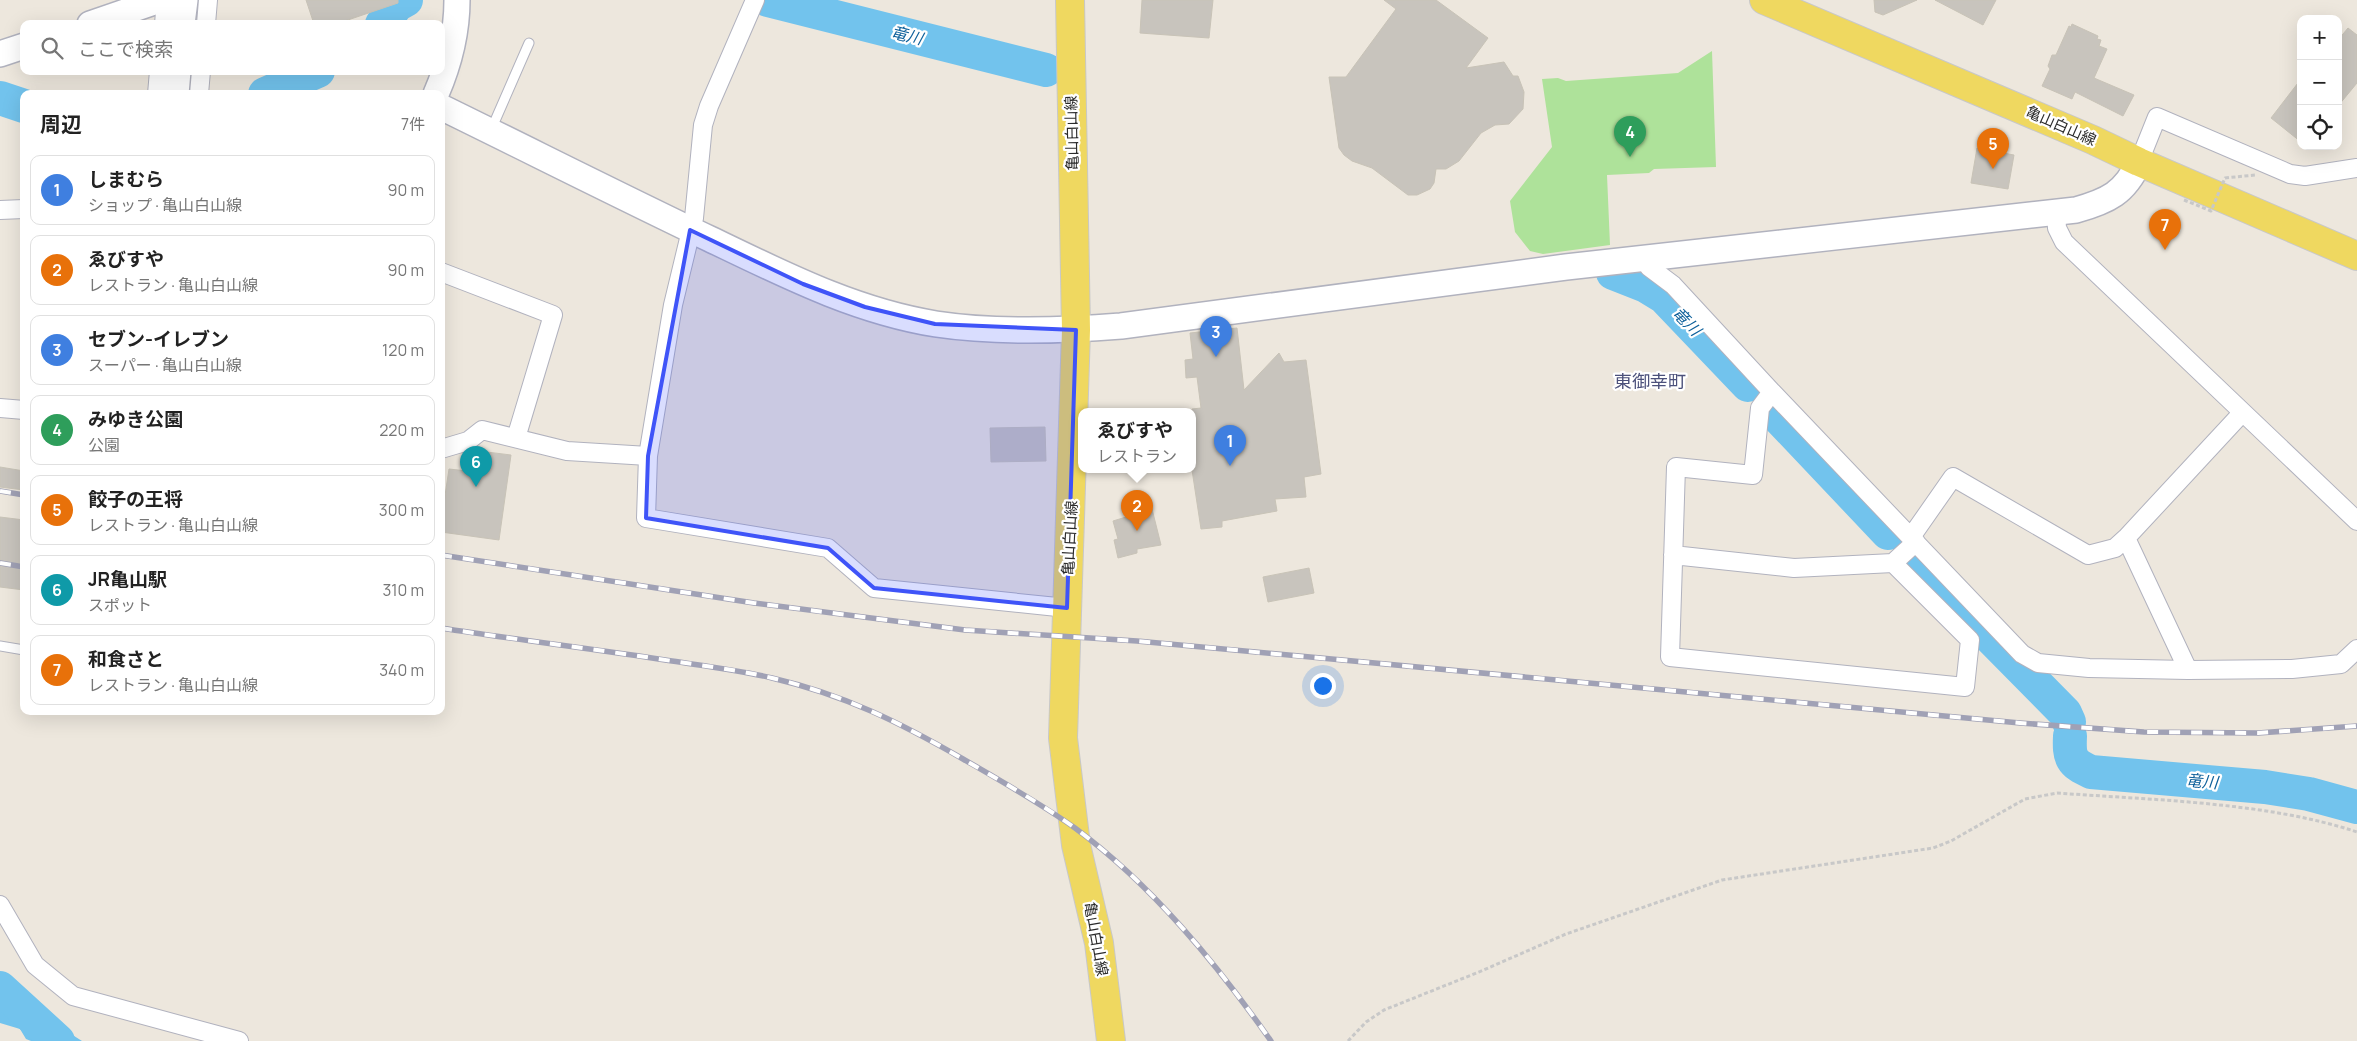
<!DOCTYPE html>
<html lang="ja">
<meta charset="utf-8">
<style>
:root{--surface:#fff;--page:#f2f2f2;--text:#222;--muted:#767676;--line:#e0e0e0;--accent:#3f54f8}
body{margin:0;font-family:Manrope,"Noto Sans JP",sans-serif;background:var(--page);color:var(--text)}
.controls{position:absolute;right:15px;top:15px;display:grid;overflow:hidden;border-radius:10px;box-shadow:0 5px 20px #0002}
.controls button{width:45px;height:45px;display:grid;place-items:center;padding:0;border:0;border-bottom:1px solid var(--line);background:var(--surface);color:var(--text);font:25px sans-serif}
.you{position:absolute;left:1322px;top:685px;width:18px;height:18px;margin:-12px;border:4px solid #fff;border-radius:50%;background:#1a73e8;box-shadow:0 0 0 8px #1a73e833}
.badge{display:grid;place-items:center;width:32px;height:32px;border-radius:50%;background:var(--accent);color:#fff;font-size:16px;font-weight:700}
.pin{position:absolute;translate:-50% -41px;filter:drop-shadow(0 1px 2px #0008)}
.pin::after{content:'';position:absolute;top:26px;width:18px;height:15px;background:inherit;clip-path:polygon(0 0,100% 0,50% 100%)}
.popup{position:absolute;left:1078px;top:408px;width:118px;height:65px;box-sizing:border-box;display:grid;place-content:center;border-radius:10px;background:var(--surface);filter:drop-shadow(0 1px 4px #0005);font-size:16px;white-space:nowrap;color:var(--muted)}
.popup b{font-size:19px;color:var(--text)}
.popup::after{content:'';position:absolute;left:50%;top:100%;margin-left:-10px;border:10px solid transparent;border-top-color:var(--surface)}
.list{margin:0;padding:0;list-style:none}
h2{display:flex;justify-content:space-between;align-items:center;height:65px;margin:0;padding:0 20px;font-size:21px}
h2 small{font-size:16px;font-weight:400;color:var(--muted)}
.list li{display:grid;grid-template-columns:32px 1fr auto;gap:15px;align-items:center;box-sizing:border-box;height:70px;margin:0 10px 10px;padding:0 10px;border:1px solid var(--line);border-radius:10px}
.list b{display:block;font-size:19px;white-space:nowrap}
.list p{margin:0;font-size:16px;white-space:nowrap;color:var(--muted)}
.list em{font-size:16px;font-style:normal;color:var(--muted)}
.icon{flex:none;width:28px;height:28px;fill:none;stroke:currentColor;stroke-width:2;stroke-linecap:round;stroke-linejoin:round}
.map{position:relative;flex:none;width:2357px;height:1041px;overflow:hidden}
.search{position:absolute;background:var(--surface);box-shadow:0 5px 20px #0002;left:20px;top:20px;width:425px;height:55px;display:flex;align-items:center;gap:12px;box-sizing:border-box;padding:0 18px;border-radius:10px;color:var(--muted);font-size:19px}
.panel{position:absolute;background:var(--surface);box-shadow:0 5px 20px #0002;left:20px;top:90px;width:425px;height:625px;border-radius:10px}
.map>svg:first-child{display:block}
.green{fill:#aee29a}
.water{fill:#72c3ed}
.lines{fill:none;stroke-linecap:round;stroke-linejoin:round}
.river{stroke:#72c3ed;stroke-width:34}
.building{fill:#c8c4bd;stroke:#c8c3b7}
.lane-casing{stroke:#b1b2be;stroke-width:11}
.street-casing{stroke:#b1b2be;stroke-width:20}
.secondary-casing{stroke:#b1b2be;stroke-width:28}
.primary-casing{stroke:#c8c8c8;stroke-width:30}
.path{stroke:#c8c8c8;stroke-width:3;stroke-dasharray:4 2.5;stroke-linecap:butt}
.lane{stroke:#fff;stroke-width:9}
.street{stroke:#fff;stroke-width:18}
.secondary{stroke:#fff;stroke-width:25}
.primary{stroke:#efd860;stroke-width:28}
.rail-casing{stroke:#a0a1b5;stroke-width:5.5}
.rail{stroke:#fff;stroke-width:4;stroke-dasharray:11;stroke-linecap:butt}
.path-bridge{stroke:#c8c8c8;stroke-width:3;stroke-dasharray:4 2.5;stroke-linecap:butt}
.marked{fill:#3f54f8;fill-opacity:0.2;stroke:#3f54f8;stroke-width:4;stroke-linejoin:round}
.labels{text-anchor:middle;stroke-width:4.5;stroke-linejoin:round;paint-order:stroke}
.street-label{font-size:15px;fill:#2b2b2b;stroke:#fff}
.water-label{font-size:16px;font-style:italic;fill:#0f619b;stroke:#fff}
.quarter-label{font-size:18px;fill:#4c517b;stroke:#fff}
</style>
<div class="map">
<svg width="2357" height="1041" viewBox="0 0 2357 1041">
<rect width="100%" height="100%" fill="#ede7dd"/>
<path class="green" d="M1712,51L1716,167L1654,169L1649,173L1607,175L1610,245L1543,254L1530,251L1515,232L1510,201L1552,147L1542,79L1558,78L1566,81L1678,73Z"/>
<path class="water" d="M0,1005L38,1013L82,1041H31L26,1039L20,1029L0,1023Z"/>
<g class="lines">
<path class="river" d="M768,0L1046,70
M382,24L397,5L406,0
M265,94L318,71
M0,98L24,106
M1613,273L1646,286L1664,297L1748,385
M1780,419L1888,533
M1913,559L2065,713L2069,722
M2070,736C2069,758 2071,763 2091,772L2265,787L2309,794L2357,807
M0,988L58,1041"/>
</g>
<path class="building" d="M306,0H398V3L336,24H314Z
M1142,0H1213L1209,38L1140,33Z
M1384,0H1436L1488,38L1466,68L1504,62L1513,76H1518L1524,92L1523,109L1509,124L1495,125L1481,133L1459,161L1446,169H1436L1434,183L1430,189L1417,195H1408L1372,168L1352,161L1344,155L1339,148L1329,77H1346L1396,9Z
M1874,0H1917L1883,15L1875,12Z
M1935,0H1996L1983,25Z
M2072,24L2098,36L2097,39L2101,40L2099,46L2107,49L2094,78L2134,95L2123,116L2075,92L2072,99L2042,86L2050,69L2048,66L2052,55H2056L2069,26L2071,27Z
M2348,28L2357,35V83L2338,106V40Z
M2301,79V142L2271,118Z
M1977,148L2014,155L2008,189L1971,183Z
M1237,328L1244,390L1279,353L1284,362L1306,360L1321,474L1304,477L1306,497L1275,499L1277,511L1222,521V527L1201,529L1192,470V409L1201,408L1197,377L1186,378L1185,360L1193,359L1190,333Z
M1045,427L1046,461L991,462L990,428Z
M479,451L511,455L499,540L441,532V502H444L449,469L476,472Z
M0,467L24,471V490L0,487Z
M1152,509L1161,545L1137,549V553L1118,558L1114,540L1118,539L1113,521Z
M0,517L24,520V590L0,587Z
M1309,568L1314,593L1268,602L1263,577Z"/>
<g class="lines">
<g class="lane-casing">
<path id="lane" d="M491,130L529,43
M0,646L24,650"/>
</g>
<g class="street-casing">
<path id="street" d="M755,0L709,106L703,125L694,218L673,305L648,456L646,518L828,548L874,588L1067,608
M164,24L166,0
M206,24L208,0
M157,94L159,71
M199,94L201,71
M2139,162L2157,117L2290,174L2305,176L2357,168
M0,210L24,209
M2056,213L2057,228L2064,242L2357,521
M1645,259L1649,267L1673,285L1772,392L1760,408L1753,475L1676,467L1670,657L1965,687L1970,640L1893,563
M441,272L553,315L516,438
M1772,392L2022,654L2038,663L2089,668L2188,670L2126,538L2242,413
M0,408L24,410
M441,449L468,441L482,430L567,451L648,456
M1911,537L1953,477L2088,555L2115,548L2126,538
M1673,555L1794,568L1893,563L1916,542
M2188,670L2292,669L2341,664L2357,649
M0,905L35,965L73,996L239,1041"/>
</g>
<g class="secondary-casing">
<path id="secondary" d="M90,24L160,0
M182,24L185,0
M0,54L24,46
M176,94L178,71
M436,94C449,64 457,33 457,0
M441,107C531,151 620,196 710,239C783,274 855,311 936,324C996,333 1060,331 1121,326L1566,267L2076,210C2108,201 2125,193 2139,162"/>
</g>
<g class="primary-casing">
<path id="primary" d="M1070,0L1076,330L1063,738L1076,845L1099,943L1111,1041
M1764,0L2093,140L2139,162L2357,256"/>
</g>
<path class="path" d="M1348,1041L1366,1022L1384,1010L1479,972L1566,934L1722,880L1933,848L1951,841L2025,799L2057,793C2152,800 2267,802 2357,832"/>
<use href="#lane" class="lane"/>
<use href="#street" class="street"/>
<use href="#secondary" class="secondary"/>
<use href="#primary" class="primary"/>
<g class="rail-casing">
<path id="rail" d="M0,491L24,495
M441,555L754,603L965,630L1137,641L2020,723L2144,732L2258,733L2357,726
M0,563L24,567
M441,628C518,640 595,649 672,661C705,666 739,670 772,678C845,695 899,722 963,759C1001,781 1040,803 1075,828C1152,885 1216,963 1271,1041"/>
</g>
<use href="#rail" class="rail"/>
<path class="path-bridge" d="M2184,200L2211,211L2225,178L2255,175"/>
</g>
<path class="marked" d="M690,230L803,284L865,307L935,324L1076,330L1067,608L874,588L828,548L646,518L648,456Z"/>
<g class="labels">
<g class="street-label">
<text transform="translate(2061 126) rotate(24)" y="5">亀山白山線</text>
<text transform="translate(1072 133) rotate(-91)" y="5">亀山白山線</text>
<text transform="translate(1070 538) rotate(-87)" y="5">亀山白山線</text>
<text transform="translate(1096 939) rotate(80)" y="5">亀山白山線</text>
</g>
<g class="water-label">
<text transform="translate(907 35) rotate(14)" y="6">竜川</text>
<text transform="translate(1687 321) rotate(46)" y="6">竜川</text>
<text transform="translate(2202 781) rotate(5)" y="6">竜川</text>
</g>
<g class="quarter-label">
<text x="1650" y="388">東御幸町</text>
</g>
</g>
</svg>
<div class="controls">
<button>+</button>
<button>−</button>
<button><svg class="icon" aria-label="locate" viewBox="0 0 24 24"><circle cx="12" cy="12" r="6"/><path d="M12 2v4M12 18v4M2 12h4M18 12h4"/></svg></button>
</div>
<div class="you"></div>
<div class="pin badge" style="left:1230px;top:466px;background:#3f7fe0">1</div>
<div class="pin badge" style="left:1137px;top:531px;background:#e8710a">2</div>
<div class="popup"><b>ゑびすや</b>レストラン</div>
<div class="pin badge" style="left:1216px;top:357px;background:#3f7fe0">3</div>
<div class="pin badge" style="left:1630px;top:157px;background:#2e9e5b">4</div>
<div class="pin badge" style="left:1993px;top:169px;background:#e8710a">5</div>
<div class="pin badge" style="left:476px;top:487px;background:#0f9aa8">6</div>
<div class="pin badge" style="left:2165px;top:250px;background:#e8710a">7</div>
<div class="search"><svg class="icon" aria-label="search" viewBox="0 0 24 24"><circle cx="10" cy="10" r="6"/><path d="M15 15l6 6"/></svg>ここで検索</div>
<section class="panel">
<h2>周辺<small>7件</small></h2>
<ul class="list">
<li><span class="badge" style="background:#3f7fe0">1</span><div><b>しまむら</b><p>ショップ · 亀山白山線</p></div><em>90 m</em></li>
<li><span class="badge" style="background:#e8710a">2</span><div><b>ゑびすや</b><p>レストラン · 亀山白山線</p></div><em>90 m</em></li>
<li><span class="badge" style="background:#3f7fe0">3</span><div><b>セブン-イレブン</b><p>スーパー · 亀山白山線</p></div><em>120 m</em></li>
<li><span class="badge" style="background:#2e9e5b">4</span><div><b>みゆき公園</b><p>公園</p></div><em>220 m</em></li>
<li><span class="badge" style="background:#e8710a">5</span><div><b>餃子の王将</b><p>レストラン · 亀山白山線</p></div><em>300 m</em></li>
<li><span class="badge" style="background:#0f9aa8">6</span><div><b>JR亀山駅</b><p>スポット</p></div><em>310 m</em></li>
<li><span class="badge" style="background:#e8710a">7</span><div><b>和食さと</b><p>レストラン · 亀山白山線</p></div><em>340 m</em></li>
</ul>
</section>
</div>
